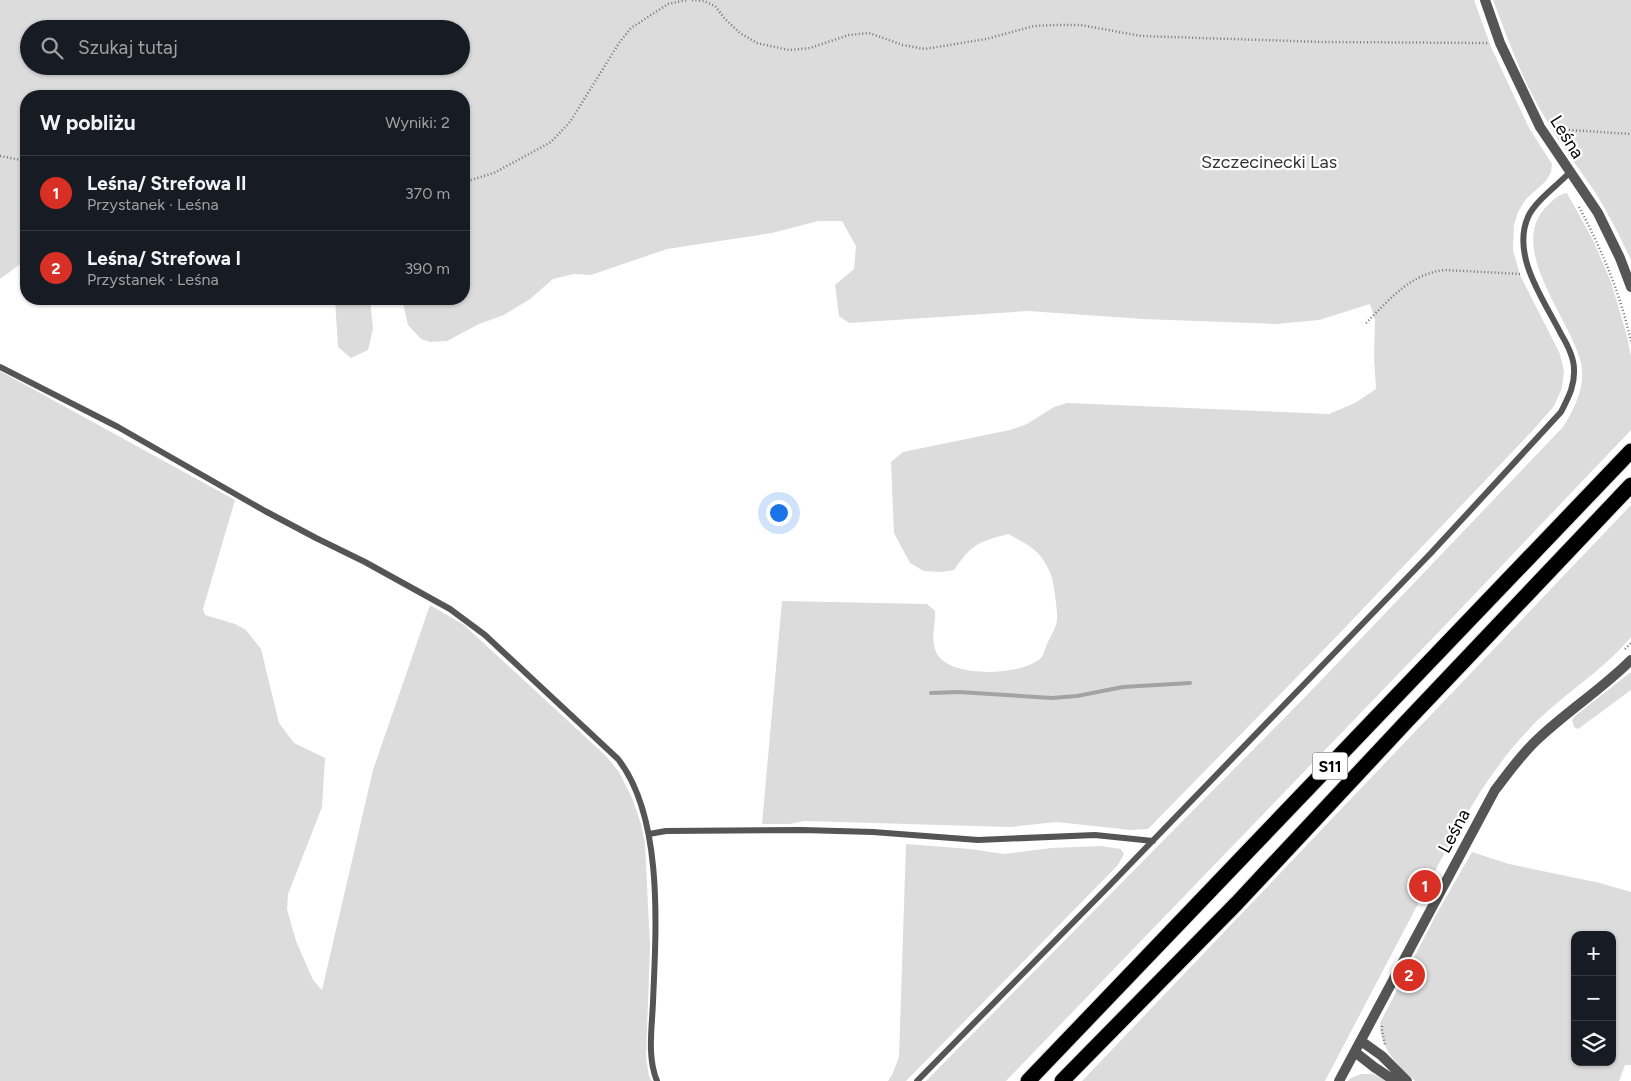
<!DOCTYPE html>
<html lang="pl">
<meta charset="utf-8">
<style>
:root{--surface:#171b24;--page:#242831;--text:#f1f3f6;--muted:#9ea1a6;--line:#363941;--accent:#d93025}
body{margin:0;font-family:Figtree,sans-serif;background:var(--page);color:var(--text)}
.controls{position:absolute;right:15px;bottom:15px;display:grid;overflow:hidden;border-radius:10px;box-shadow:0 1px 4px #0004}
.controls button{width:45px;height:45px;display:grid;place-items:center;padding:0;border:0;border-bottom:1px solid var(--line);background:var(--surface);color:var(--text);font:25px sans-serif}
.you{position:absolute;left:778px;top:512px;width:18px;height:18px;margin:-12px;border:4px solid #fff;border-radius:50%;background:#1a73e8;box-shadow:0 0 0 8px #1a73e833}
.badge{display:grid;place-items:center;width:32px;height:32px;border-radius:50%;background:var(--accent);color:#fff;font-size:16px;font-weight:700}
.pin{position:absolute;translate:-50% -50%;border:2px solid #fff;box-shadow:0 1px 5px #0006}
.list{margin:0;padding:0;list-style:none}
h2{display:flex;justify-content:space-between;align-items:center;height:65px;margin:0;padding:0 20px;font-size:21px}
h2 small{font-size:16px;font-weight:400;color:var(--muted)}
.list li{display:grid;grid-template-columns:32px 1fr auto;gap:15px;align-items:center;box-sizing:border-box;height:75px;padding:0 20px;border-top:1px solid var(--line)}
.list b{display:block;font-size:19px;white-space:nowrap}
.list p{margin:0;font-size:16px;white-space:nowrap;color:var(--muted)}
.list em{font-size:16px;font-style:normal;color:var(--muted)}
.icon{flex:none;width:28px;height:28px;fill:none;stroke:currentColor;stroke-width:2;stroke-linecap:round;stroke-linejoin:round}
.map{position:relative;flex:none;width:1631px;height:1081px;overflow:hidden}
.search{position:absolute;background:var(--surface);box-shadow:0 1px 4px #0004;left:20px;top:20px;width:450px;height:55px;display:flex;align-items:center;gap:12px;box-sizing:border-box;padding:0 18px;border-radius:28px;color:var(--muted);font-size:19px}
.panel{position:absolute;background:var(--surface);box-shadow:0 1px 4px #0004;left:20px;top:90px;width:450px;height:215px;border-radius:20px}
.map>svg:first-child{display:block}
.green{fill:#dcdcdc;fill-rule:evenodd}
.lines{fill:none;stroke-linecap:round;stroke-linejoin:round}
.stream{stroke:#a3a3a3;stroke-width:4}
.motorway-casing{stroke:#dbdbdb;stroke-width:17}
.path{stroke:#777;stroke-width:2.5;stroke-dasharray:1 2.5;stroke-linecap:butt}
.service{stroke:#555;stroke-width:6}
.tertiary{stroke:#555;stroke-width:10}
.motorway{stroke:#000;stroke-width:15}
.labels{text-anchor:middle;stroke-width:4.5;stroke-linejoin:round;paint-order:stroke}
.shield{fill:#fff;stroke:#4c4c4c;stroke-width:1}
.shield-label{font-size:16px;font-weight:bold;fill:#000}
.street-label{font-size:18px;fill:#000;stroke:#fff}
.park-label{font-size:18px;fill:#333;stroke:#fff}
</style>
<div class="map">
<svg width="1631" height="1081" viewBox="0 0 1631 1081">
<rect width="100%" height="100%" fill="#fff"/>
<path class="green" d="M0,0H1474L1491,47L1529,128L1552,164L1551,172L1546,181L1526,199L1518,212L1514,225L1513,250L1520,275L1560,354L1564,371L1562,388L1554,406L1534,429L1338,635L1148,829L1131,830L1057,822L1010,827L804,821L790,824H762L782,601L927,604L935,611C936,625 930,638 936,652C948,679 1022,676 1041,658C1044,655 1045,648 1047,644C1050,637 1056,628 1057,620C1058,614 1054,585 1052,578C1050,572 1046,563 1042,558C1034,547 1019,540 1008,534C978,542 972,544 954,570L942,572L924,571L910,563L894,533L891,462L903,452L1010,430L1027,424L1054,407L1067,403L1329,414L1355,403L1376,389L1374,358L1375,320L1370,304L1319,320L1276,324L1143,319L1028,311L849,323L839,316L835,285L854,269L856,246L842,221H818L772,233L667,249L591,275L574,274L553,279L530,299L504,315L479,324L447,341L430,342L421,339L408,325L402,299H464V96H26V260L0,279ZM29,29H461V66H29Z
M1493,0H1631V260C1620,237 1609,214 1595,192C1578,167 1559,143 1544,116C1522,80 1508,39 1493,0Z
M1567,193L1593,240L1611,282L1627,336L1631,357V430L1431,640L1006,1081H926L1307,695L1563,427C1575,408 1586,386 1581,363C1571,319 1504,246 1548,205C1554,199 1558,195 1567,193Z
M335,299H370L373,329L368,350L351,358L338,347Z
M0,371L235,500L203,609L205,615L235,624L246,630L261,649L279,723L294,743L325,758L322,807L288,894L287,909L296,941L313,980L322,990L373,770L430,605L464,625L606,756L619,772L632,798L641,824L645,843L650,947L646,1058L649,1076L652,1081H0Z
M1631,505V637C1603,671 1563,694 1532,726C1485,774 1456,833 1424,891H1422L1419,899L1420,900L1325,1081H1082Z
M1631,672V690L1578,729L1574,727L1572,720L1575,716Z
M906,844L970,849L1004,854L1051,848L1101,846L1121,849L1124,854L1118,865L906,1081H888L892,1075L899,1057Z
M1472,852L1509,864L1600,883L1631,892V1065H1625L1619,1081H1415C1397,1064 1380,1049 1380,1023L1437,913ZM1575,935H1612V1062H1575Z
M1361,1074H1373L1387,1081H1348L1349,1079Z"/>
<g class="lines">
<path class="stream" d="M931,693L959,692L1052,698L1077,696L1123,687L1190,683"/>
<g class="motorway-casing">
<path id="motorway" d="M1028,1081L1631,451
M1062,1081L1237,903L1407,721L1631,485"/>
</g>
<path class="path" d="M692,0L704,1L715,6L725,19L740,33L757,43L789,50L810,48L849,35L869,33L903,45L925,49L986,39L1034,26L1056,25H1081L1141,36L1323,42L1489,43
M1555,129L1631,134
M0,156L26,161
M464,182L494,173L551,142L570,122L619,43L631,28L668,4L686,0
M1579,207C1602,250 1621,295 1631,342
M1366,323C1389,300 1411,273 1445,270L1521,274
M1625,649L1631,643
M1426,892L1435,874
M1382,1026V1030L1385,1045"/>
<path class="service" d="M0,367L118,427L265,511L316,538L365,562L450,609L485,635L618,759C664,818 656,930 653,1002C652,1028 647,1057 657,1081
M649,834L666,831L802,830L873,832L978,840L1095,835L1153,841
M917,1081L1108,887L1431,553L1561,412C1568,398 1575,386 1574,369C1574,357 1567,344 1561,334C1544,300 1511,256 1528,217C1535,201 1558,185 1570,172"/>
<path class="tertiary" d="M1485,0L1500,43L1540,127L1598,213L1620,258L1631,287
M1361,1041L1382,1056L1407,1081
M1355,1052L1374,1067L1395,1081
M1339,1081L1495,790C1509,772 1522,753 1540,737C1569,710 1603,688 1631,660"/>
<use href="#motorway" class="motorway"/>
</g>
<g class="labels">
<rect class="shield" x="1312.5" y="752.5" width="35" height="27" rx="4"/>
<g class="shield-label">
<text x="1330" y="772">S11</text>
</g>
<g class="street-label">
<text transform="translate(1567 137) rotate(58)" y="6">Leśna</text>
<text transform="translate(1454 831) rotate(-62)" y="6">Leśna</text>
</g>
<g class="park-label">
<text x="1269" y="168">Szczecinecki Las</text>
</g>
</g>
</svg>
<div class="controls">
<button>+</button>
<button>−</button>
<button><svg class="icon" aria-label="layers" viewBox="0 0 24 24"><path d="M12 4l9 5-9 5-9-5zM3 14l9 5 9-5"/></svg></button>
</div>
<div class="you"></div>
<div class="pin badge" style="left:1425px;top:886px">1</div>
<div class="pin badge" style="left:1409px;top:975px">2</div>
<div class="search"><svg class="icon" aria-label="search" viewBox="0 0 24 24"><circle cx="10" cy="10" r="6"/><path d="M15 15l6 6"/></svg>Szukaj tutaj</div>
<section class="panel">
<h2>W pobliżu<small>Wyniki: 2</small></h2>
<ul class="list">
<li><span class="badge">1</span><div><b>Leśna/ Strefowa II</b><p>Przystanek · Leśna</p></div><em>370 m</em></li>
<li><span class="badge">2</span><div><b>Leśna/ Strefowa I</b><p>Przystanek · Leśna</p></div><em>390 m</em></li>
</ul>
</section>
</div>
